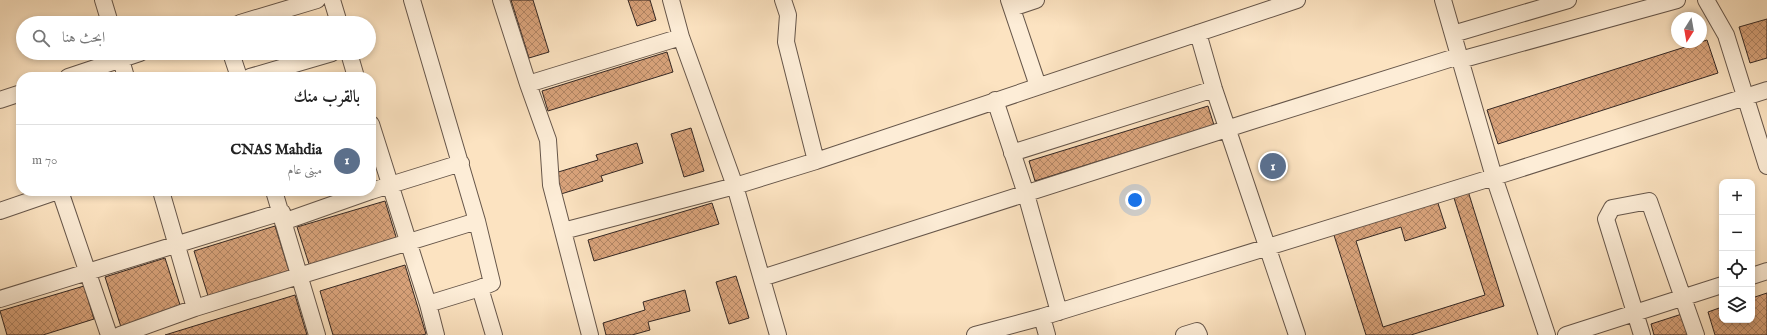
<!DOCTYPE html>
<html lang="ar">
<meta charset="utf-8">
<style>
:root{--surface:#fff;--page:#f2f2f2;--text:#222;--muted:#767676;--line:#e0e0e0;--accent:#1a73e8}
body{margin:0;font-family:"IM FELL English",Amiri,serif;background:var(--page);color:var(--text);direction:rtl}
.controls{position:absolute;right:12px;bottom:12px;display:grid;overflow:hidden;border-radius:8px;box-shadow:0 2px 6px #0003}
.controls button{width:36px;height:36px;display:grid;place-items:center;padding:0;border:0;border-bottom:1px solid var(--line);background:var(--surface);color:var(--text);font:20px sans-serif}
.compass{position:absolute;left:1671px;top:12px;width:36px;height:36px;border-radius:50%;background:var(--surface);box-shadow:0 2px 6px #0003;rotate:191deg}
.you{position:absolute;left:1135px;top:200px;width:14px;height:14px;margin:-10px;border:3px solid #fff;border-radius:50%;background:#1a73e8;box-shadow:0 0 0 6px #1a73e833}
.badge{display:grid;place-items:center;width:26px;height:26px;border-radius:50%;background:var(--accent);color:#fff;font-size:13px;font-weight:700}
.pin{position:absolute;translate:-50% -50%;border:2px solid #fff;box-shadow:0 1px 4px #0006}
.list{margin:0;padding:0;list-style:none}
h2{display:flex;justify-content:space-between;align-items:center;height:52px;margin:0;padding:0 16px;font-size:17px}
h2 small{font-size:13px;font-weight:400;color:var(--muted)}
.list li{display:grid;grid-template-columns:26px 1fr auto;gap:12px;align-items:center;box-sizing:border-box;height:72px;padding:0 16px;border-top:1px solid var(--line)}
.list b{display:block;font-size:15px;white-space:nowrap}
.list p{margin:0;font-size:13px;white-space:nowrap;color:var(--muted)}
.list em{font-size:13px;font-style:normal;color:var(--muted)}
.icon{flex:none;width:22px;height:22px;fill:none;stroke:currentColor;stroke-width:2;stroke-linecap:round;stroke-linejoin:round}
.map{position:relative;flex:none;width:1767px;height:335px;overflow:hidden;direction:ltr}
.search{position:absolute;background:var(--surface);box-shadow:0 2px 6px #0003;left:16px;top:16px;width:360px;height:44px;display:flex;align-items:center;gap:10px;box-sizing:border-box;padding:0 14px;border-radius:22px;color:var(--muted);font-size:15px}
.panel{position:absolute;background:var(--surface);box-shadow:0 2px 6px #0003;left:16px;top:72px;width:360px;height:124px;border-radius:16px;direction:rtl}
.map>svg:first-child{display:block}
.building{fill:url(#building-cross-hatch);stroke:#342723}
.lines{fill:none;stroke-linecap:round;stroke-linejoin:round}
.minor-casing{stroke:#66564a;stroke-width:18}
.minor{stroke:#fdedd7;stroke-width:16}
</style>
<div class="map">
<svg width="1767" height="335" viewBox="0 0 1767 335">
<defs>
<pattern id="building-cross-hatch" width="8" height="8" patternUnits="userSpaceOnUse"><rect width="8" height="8" fill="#d9a37b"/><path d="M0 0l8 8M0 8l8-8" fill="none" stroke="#b18564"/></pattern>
</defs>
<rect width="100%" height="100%" fill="#fce3c1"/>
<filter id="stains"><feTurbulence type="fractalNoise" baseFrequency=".005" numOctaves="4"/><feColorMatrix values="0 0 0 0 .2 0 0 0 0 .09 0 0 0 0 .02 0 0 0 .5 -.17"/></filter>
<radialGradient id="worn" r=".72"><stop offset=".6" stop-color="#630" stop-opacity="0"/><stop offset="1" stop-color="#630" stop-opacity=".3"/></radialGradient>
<path class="building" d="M511,0H533L549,52L529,58Z
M628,0H650L656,20L637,26Z
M1767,19V58L1750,63L1739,27Z
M1707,40L1718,73L1498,144L1487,110Z
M667,52L673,72L548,111L542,91Z
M1208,106L1214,125L1035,181L1029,161Z
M691,128L704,171L684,177L671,134Z
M637,143L643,163L601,176L603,181L561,194L555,173L598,160L596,155Z
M1468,191L1504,306L1411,335H1366L1332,229L1436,197L1446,228L1405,241L1401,227L1356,241L1383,327L1485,295L1453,195Z
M385,201L397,240L310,267L297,227Z
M712,203L719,224L594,261L588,240Z
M275,226L290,274L209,299L194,251Z
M165,258L181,308L121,327L105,277Z
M405,265L426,334L422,335H333L320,291Z
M736,276L749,318L729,324L716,282Z
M84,286L94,319L43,335H7L0,311Z
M685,290L690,311L648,322L650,330L632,335H606L603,323L645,310L643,302Z
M1767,293V335H1715L1708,312L1722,307V320H1752V298Z
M295,295L307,335H165Z
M1685,313L1692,335H1654L1651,324Z"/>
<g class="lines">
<g class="minor-casing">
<path id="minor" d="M103,0L110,23
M332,0L339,23
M412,0L477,221L492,283L480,288
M501,0L528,84L548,140L551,185L590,335
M671,0L681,37L735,186L778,335
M783,0L788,15L786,42L816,161
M1009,0L1038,86
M1443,0L1494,177L1547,335
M1706,0L1726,35L1767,166
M1012,8L1036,0
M240,23L317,0
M1198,33L1214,89L1297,335
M1453,34L1568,0
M119,53L126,77
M231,53L239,77
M349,53L356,77
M1460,60L1677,0
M68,77L140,53
M250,77L332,53
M528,84L681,37
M0,100L21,93
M995,100L1026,194L1059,312
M371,124L428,304L436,335
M1012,153L1214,89
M60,191L109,335
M161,191L195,308
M274,191L317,335
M371,191L461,163
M0,211L58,191
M283,222L371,191
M563,231L735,186L816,161L1297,0
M1752,276L1767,271
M762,278C994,204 1226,128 1459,56
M0,299L282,212
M428,304L480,288L494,335
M1042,317L1047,335
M120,335L195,308L477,221
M975,335L1042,317L1494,177L1767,90
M1184,335L1197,331L1199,335
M1566,335L1722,285
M1642,335L1606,219L1612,208L1649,201L1696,335"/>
</g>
<use href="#minor" class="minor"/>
</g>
<rect width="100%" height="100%" filter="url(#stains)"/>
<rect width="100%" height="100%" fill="url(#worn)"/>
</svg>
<div class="controls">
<button>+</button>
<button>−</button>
<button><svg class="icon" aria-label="locate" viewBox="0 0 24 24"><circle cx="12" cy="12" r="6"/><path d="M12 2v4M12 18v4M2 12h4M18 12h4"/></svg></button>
<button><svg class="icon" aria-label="layers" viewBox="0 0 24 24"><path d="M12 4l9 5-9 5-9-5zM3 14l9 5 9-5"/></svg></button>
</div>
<svg class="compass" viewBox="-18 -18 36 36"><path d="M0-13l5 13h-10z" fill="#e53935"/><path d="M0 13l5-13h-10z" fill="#767676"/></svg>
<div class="you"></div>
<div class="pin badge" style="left:1273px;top:166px;background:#5c6f8a">1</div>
<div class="search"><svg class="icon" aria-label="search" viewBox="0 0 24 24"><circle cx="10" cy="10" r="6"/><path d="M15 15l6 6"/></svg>ابحث هنا</div>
<section class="panel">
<h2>بالقرب منك<small></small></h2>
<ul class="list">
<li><span class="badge" style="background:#5c6f8a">1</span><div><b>CNAS Mahdia</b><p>مبنى عام</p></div><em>70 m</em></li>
</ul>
</section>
</div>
